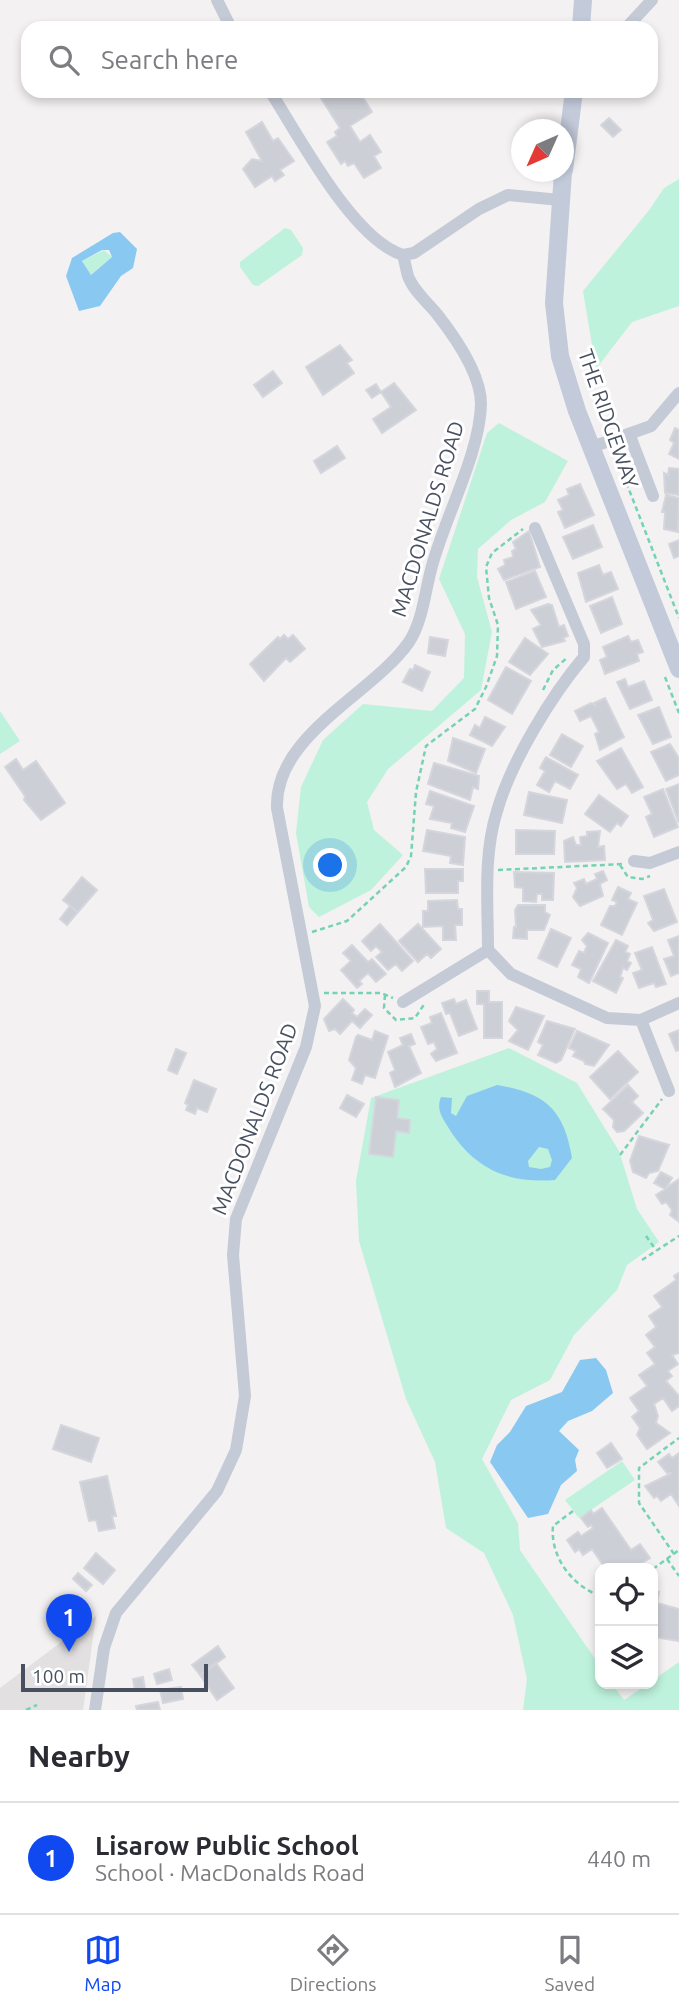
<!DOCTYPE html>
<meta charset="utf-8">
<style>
:root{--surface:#fff;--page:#f2f2f3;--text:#2b2b33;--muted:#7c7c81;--line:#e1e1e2;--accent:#1049ef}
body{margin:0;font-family:Ubuntu,sans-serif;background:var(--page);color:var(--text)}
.controls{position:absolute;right:21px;bottom:21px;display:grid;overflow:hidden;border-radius:14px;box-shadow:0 4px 10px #0003}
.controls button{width:63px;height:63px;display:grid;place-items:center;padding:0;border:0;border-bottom:2px solid var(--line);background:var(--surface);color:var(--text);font:35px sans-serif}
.compass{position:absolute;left:511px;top:119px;width:63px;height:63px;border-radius:50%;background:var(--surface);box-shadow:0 4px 10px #0003;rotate:225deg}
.scale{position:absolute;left:21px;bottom:18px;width:187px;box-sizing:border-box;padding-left:7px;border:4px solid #485060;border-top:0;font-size:19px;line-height:24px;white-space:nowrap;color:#485060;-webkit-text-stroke:5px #fff;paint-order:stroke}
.you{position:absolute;left:331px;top:866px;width:24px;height:24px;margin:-18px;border:5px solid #fff;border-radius:50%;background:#1a73e8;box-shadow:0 0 0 10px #1a73e833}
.badge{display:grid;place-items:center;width:46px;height:46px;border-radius:50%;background:var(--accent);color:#fff;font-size:23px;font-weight:700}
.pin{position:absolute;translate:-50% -58px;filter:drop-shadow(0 2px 4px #0008)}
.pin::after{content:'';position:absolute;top:37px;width:24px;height:21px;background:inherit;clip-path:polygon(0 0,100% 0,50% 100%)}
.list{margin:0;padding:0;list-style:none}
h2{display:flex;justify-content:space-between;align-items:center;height:91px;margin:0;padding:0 28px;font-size:30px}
h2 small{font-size:23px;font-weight:400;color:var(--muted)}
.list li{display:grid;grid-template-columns:46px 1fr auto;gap:21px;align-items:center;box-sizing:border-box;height:112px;padding:0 28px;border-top:2px solid var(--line)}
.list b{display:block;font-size:26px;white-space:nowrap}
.list p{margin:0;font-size:23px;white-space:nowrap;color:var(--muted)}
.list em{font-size:23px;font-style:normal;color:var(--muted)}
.icon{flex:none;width:38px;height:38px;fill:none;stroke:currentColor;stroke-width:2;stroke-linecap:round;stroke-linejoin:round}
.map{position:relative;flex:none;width:679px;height:1710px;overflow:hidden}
.search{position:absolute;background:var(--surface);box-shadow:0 4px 10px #0003;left:21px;right:21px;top:21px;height:77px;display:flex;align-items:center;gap:18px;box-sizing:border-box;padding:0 24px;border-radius:21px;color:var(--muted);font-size:26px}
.sheet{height:203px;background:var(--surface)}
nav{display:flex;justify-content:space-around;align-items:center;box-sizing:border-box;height:98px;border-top:2px solid var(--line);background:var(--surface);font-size:19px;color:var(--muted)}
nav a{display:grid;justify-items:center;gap:4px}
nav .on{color:var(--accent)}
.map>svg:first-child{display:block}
.education{fill:#e2e0e0}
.green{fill:#bef2dc}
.water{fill:#89c9f1;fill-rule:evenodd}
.building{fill:#cdcfd6;stroke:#d5d6dd;stroke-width:2}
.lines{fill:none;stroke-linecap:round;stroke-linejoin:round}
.path{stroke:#74d2b5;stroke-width:2.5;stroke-dasharray:5 3.5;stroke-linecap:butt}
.street{stroke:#c4cad6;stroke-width:12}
.secondary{stroke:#c3cada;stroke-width:18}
.labels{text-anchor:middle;stroke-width:6;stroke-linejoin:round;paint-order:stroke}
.street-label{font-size:21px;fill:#485060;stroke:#fff}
</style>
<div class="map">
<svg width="679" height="1710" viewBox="0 0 679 1710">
<rect width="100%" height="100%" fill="#f3f1f1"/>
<path class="education" d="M96,1616L83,1710H0V1688Z"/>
<path class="green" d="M679,179V306L632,322L596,369L583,291L650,209L664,188Z
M285,228L291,230L303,248L302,255L258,286L253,285L240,267V262Z
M104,250L112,257L91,275L82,261Z
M499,423L568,461L545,502L511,520L478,549L477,577L492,632L481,690L388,769L367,802L374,830L403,855L371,890L319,917L309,907L296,833L301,787L323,740L363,704L432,711L464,678L465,634L439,579L487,433Z
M0,711L20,741L0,754Z
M509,1048L577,1083L619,1151L637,1209L659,1242L627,1265L617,1290L574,1335L550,1380L511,1400L482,1459L518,1523L520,1550L600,1666V1684H612L624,1700L648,1684H653V1680L679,1662V1710H523L527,1679L513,1615L484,1553L446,1528L435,1462L406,1399L359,1241L356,1181L371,1098Z
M622,1461L635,1480L579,1518L565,1500Z"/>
<path class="water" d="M120,232L137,249L133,268L121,276L100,306L79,311L66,276L72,258L113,233ZM102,250H109L112,257L91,275L82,261Z
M497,1085C545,1093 564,1109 572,1158L555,1180C507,1184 473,1168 448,1127C442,1117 436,1109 441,1097L452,1098L451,1113L456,1116L467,1096ZM539,1147L548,1149L552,1160L550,1167L541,1169L529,1167L528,1161Z
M596,1358L606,1370L613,1393L592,1411L568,1421L559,1431L579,1450L575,1460L577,1471L561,1485L548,1514L528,1518L490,1462L497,1445L510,1432L526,1406L562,1392L580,1360Z"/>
<path class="building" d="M326,91H351L353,94L359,91L372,112L350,126L360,142L370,135L381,152L374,156L381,168L364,178L354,163L348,166L345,161L341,164L327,142L337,136L335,132L340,128L319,95Z
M609,118L621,130L613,137L601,125Z
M262,122L273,141L278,138L294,161L280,170L284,175L275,181L272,176L255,187L243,169L252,159L262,161L246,132Z
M340,345L352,360L347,363L354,373L323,395L306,367Z
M273,371L282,383L263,397L254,385Z
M394,383L416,410L382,433L373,419L391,407L381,392Z
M376,384L381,392L372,398L366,390Z
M675,428L679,430V459L669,454L674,443L670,440Z
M337,446L345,458L321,473L314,461Z
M669,468L679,469V495L665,493L664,473L668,475Z
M580,484L594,515L565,528L558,512L563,510L558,500L569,495L567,489Z
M666,495L679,498L678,532L664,529L665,512H662Z
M593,525L602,547L573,559L563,537Z
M529,531L540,567L504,580L498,569L505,565L504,560L513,557L512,551L516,549L513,542Z
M679,540V556L674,558L669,544Z
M599,565L603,575L611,572L618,589L586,602L578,573Z
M535,571L546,597L516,609L506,582Z
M612,597L622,624L601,633L590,606Z
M548,604L552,605L559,627L564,625L568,636L563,638L565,641L542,647L533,629L541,625L531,610Z
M284,635L288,639L293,635L305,649L290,662L286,658L264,681L250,664L278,637L280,639Z
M628,636L631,642L638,640L643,652L637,654L639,661L605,674L600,660L607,657L603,647Z
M430,637L448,640L445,656L428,653Z
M525,638L548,654L530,675L509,662Z
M415,665L430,672L422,691L403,682L410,669L413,670Z
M506,667L531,681L512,714L488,700Z
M625,679L628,687L644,681L652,700L630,709L617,682Z
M605,698L624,737L600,750L595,734L599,732L591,716L580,721L575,711L591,703L595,705L594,703Z
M659,707L671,737L653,744L638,715Z
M485,717L505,727L492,746L470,735L475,725L480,728Z
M562,734L583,746L571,767L550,755Z
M453,738L485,749L476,773L448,761Z
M670,744L679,758V775L666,781L651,752Z
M621,748L643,787L632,793L626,784L617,789L597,761Z
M546,757L578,775L570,789L555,781L549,792L537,785L545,771L540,768Z
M16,759L23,770L36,761L65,803L41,820L24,800L25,796L5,767Z
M434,763L479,776L478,789L473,787L470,800L428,784Z
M679,784V823L666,789Z
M663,789L678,827L654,837L646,817L652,814L644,797Z
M430,791L474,806L465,832L451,828L452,823L430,819L434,806L426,804Z
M529,792L567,800L562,823L524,815Z
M599,795L628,816L621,826L617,823L610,832L585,814Z
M427,830L465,837L463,865L450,863L451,856L423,851Z
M516,830L555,831L554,854H516Z
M600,831L598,847L604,846L605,860L565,862L564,841L573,837L576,845H581L580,837L587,836V832Z
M425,869H463V881H458V893H426Z
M603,871L607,880L600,884L603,896L580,906L573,897L577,888L574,883L584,879L586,884L597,879L595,874Z
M514,872L554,873L553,900H542V894H537L536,902L523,901V888L515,887Z
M82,877L97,890L78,912L63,900Z
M618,887L631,893L628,899L637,903L622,935L601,925L610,906H615L617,902L612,900Z
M664,889L677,922L654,931L648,923L653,920L644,896Z
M457,900L458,909H462V925H455L456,940H443V926L423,927V911H428V901Z
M518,905H545V912L550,915L544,930H527V939L513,938L514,927H516L515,910Z
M70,906L78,912L67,925L60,919Z
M380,924L413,961L402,971L396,964L388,970L376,957L382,952L376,946L371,951L362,941Z
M418,924L441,949L431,958L427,954L418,962L399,941Z
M551,929L571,938L557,967L538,958Z
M588,933L608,943L589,983L578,977L581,969L572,965L579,951L584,953L587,946L582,940Z
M679,936V973L671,976L664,959L674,956L668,940Z
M616,940L628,946L625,952L630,954L627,961L631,963L627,970L623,968L620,977L623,978L616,993L593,981Z
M352,945L368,962L372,959L386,974L376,982L368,973L359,981L362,984L357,988L341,970L351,961L343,953Z
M652,947L666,984L656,987L654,983L639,988L633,973L642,970L635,953Z
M477,991H489V1002H502V1038H484V1004H477Z
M343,999L354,1010L352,1013L357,1017L365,1009L372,1015L360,1028L352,1021L340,1034L335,1029L329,1031L324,1019Z
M454,999L456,1004L466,1000L477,1029L459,1036L450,1013L446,1014L442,1003Z
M516,1007L544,1016L528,1050L509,1041L518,1030L509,1021Z
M441,1013L457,1053L436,1061L431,1054L437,1049L434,1042L428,1044L421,1027L432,1023L430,1017Z
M547,1021L575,1029L561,1060L556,1063L538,1055L543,1045L538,1042Z
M679,1030V1050L676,1051L669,1034Z
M375,1031L388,1036L375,1078L365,1075L362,1084L352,1080L356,1068L349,1060L356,1037L358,1035L372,1040Z
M577,1031L609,1045L594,1066L585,1064L584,1061L573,1056L576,1051L569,1048Z
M411,1034L415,1044L409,1046L421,1073L395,1087L390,1073L395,1070L388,1052L403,1045L400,1038Z
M176,1049L186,1053L177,1074L168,1070Z
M618,1051L638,1072L610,1099L590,1077Z
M194,1080L216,1089L207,1112L197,1108L195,1114L186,1110L188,1105L185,1103Z
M628,1085L638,1096L632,1102L643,1113L624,1131L617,1132L613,1127L614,1120L603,1109Z
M347,1095L364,1104L356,1117L340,1108Z
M376,1097L399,1100L397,1118L410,1120L409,1133L396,1131L393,1157L369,1154Z
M639,1136L669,1145L658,1171L649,1173L646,1178L633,1172L630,1161Z
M661,1172L672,1178L666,1188L679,1179L678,1221L670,1215L672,1210L666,1202L662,1204L656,1195L665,1189L654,1183Z
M679,1273V1353L672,1355L678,1364L668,1371L672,1376L666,1381L679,1396V1406L672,1411L663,1398L654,1404L658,1416L656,1423L670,1433L647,1449L637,1435L640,1428L632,1417L639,1411L630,1398L647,1386L639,1375L655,1364L647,1353L655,1347L646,1335L656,1327L649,1316L662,1307L654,1296L676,1280L674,1276Z
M61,1425L99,1438L91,1462L53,1449Z
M611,1443L622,1459L607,1468L597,1453Z
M679,1453V1506L671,1494L661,1501L657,1496L654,1498L645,1486L672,1473H667L658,1462L669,1454L672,1458Z
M107,1476L116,1516H112L115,1528L99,1531L96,1520L89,1521L80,1482Z
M602,1508L631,1550L640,1544L650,1558L635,1568H605L592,1549L583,1555L579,1549L575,1552L567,1540L578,1532L581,1536L593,1528L591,1525L588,1527L581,1518L591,1510L593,1514Z
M96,1553L115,1570L103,1584L84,1568Z
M78,1573L92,1585L86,1591L73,1579Z
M653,1590L659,1592L657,1603L679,1609V1641L653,1637Z
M218,1646L225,1657L200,1675L192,1665Z
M216,1663L234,1688L217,1700L200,1675Z
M169,1669L172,1680L157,1684L154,1674Z
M143,1677L145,1689L135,1691L133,1679Z
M181,1687L183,1699L163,1703L160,1690Z
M158,1702L160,1710H137L136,1706Z"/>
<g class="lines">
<path class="path" d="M614,451L679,618
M665,677L679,713
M543,690L553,670L568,657
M620,865L628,877L642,879L650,876
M498,870L624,864
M312,932L347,921L406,867L411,856L416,792L426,746L475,709L486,687L497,656L498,625L489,598L486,567L492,553L523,529
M324,993H381L393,998
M385,995L384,1008L396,1020L415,1018L425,1003
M620,1155L662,1099
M646,1236L656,1250
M642,1260L679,1236
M573,1511L553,1526C550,1556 571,1585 600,1596
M674,1554L639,1503V1468L679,1438
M667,1559L679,1576
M653,1569L679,1550
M26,1710L37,1705"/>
<path class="street" d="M217,0L231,28
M626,28L652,0
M270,91C299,136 353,240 403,255
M403,255L414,253L479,209L508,195L560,200
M630,436L653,496
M592,447L651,426L679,393
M535,528L584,644V657C551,696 511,762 497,811C483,855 488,904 488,950L511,974L607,1018L641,1020L679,1003
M634,861L650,863L679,852
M403,1002L488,950
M641,1020L669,1091
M95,1710L104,1648L116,1613L217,1491L236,1450L245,1396L233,1255L236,1219L306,1047L315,1006L277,808C274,735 373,694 409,642C423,621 425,590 432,566C445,517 480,453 481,404C481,374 455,337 437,314C427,302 413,290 408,276C406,269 405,262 403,255"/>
<path class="secondary" d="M581,28L583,0
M564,170L574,91
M563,172L554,303L560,356L577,411L679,669"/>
</g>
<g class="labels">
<g class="street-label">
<text transform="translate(608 419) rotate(71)" y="7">THE RIDGEWAY</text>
<text transform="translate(428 519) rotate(-73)" y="7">MACDONALDS ROAD</text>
<text transform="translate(255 1119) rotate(-69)" y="7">MACDONALDS ROAD</text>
</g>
</g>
</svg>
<div class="controls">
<button><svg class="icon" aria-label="locate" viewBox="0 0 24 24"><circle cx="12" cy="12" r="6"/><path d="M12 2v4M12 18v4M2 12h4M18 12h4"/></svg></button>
<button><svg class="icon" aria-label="layers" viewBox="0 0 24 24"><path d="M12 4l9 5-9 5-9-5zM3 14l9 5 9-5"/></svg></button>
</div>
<svg class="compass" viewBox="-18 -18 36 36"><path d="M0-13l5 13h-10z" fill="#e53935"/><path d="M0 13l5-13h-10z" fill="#7c7c81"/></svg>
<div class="scale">100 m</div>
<div class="you"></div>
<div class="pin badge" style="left:69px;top:1652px">1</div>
<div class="search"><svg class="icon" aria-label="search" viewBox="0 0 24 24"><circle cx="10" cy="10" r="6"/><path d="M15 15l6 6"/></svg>Search here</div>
</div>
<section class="sheet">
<h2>Nearby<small></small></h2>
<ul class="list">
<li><span class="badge">1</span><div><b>Lisarow Public School</b><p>School · MacDonalds Road</p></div><em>440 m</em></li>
</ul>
</section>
<nav>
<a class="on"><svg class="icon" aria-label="map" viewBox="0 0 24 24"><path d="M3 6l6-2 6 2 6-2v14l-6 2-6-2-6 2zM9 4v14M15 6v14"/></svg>Map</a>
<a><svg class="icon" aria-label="directions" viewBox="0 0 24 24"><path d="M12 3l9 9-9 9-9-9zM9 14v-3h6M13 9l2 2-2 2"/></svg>Directions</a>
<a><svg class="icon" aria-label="saved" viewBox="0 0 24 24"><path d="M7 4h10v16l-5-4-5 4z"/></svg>Saved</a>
</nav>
